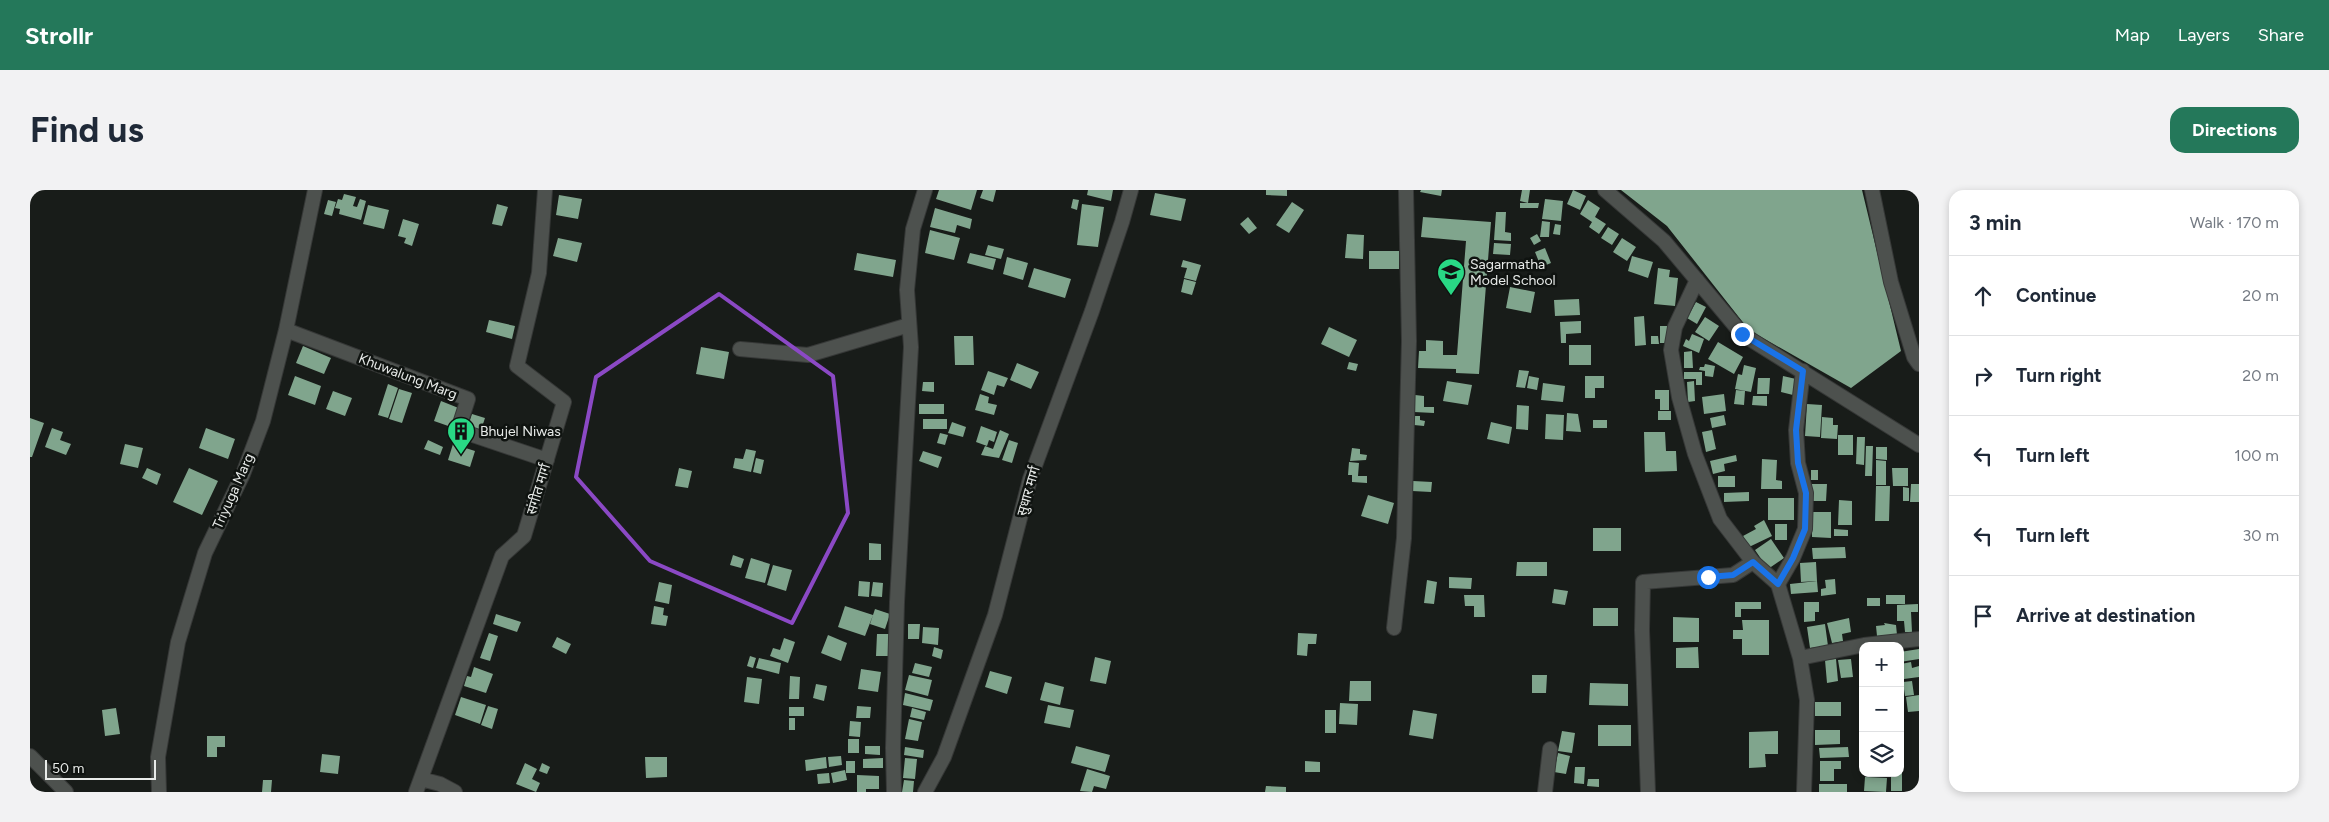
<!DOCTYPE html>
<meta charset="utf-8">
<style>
:root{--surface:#fff;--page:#f2f2f3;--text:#1f2937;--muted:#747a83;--line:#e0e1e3;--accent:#24785a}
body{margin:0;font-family:Figtree,"Noto Sans Devanagari",sans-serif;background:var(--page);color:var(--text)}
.controls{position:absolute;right:15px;bottom:15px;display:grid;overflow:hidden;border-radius:10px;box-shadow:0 2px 8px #0003}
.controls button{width:45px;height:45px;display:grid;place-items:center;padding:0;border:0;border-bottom:1px solid var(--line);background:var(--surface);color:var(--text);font:25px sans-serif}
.scale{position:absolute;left:15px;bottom:12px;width:111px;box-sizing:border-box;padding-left:5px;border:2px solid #e8ebe9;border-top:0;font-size:14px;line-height:18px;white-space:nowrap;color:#e8ebe9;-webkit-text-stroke:4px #0f1310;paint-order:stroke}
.stop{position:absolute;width:15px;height:15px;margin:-11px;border:4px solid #1a73e8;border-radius:50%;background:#fff}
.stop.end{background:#1a73e8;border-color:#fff;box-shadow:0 1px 5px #0008}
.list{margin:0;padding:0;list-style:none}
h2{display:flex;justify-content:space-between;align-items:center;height:65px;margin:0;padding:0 20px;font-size:21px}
h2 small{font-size:16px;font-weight:400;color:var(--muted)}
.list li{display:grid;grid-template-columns:32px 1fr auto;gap:15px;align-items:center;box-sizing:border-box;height:80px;padding:0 20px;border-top:1px solid var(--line)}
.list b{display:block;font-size:19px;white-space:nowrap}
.list em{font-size:16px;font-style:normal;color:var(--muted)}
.icon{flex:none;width:28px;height:28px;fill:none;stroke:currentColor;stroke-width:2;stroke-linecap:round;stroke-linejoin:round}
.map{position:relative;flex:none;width:1889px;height:602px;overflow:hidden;border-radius:15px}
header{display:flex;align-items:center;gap:30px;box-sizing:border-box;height:70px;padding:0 25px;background:var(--accent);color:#fff}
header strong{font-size:24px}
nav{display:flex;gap:28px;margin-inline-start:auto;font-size:18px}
.intro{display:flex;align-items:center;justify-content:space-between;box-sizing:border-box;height:120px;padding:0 30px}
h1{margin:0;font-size:35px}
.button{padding:12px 22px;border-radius:15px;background:var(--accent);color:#fff;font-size:18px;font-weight:700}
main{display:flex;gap:30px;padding:0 30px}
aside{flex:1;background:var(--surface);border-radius:15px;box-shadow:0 2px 8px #0003}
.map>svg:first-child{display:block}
.building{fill:#80a58d}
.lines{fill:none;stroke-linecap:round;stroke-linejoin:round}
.minor-casing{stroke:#363837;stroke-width:16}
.minor{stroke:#4d514e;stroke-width:14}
.route{stroke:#1a73e8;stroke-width:6}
.marked{fill:none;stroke:#8b49c5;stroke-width:4;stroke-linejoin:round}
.labels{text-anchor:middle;stroke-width:5;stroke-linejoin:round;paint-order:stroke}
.poi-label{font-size:14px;fill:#e8ebe9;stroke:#0f1310;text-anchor:start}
.street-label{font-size:14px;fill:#e8ebe9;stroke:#0f1310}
</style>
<header>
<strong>Strollr</strong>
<nav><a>Map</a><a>Layers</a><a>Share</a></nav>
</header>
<div class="intro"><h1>Find us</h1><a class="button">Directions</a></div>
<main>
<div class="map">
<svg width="1889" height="602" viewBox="0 0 1889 602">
<rect width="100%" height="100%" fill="#181c19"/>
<path class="building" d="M909,0H947L941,20L906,9Z
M953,0H966L963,12L950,8Z
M1058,0H1083L1081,11L1057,5Z
M1236,0H1257V6L1236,5Z
M1391,0H1412L1411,6L1390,2Z
M1492,0H1500L1498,13L1490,11Z
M1543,0L1556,6L1550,20L1537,14Z
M1591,0H1832L1871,161L1821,198L1719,140L1637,36Z
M1125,3L1156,9L1151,31L1120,25Z
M314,4L326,7L323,16L327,17L330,9L336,11L331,30L309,24L310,19L305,18L308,9L312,10Z
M529,5L552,9L548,29L526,25Z
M1043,9L1049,10L1047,20L1041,18Z
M1515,9L1533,11L1531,31L1512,29Z
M298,10L306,12L302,26L294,24Z
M1558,10L1570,18L1565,27L1576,34L1569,44L1559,37L1562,32L1550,24Z
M1262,12L1274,20L1259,43L1246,35Z
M1490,13H1509L1508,18H1490Z
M467,14L478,17L472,36L462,34Z
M1052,14L1074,17L1068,57L1047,55Z
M338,15L359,20L354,39L333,34Z
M905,18L942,29L940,39L927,35L925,43L900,37Z
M1466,22H1476L1475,42L1481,43V51L1464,50Z
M1218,27L1227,38L1219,44L1210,34Z
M1393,27L1461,32L1449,184L1426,183V179L1388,178L1389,161H1396V150L1413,151V165H1427L1436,51L1391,47Z
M373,29L389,34L382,56L374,53L376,48L368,46Z
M1512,31L1520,32L1519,47H1510Z
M1525,34L1531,35L1530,45L1523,44Z
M1578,37L1589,44L1582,55L1571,48Z
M900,40L930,48L924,70L895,63Z
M1317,44L1334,45L1333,69L1315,68Z
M1507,44L1511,51L1504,55L1500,48Z
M528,48L552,53L547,72L523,66Z
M1592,48L1606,57L1597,71L1583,62Z
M1464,53L1481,54L1480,65L1463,64Z
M958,55L974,59L971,69L955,65Z
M1515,58L1521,73L1511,77L1505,62Z
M1339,61H1369V79H1339Z
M827,63L866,70L863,87L824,80Z
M940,63L966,69L963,80L937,73Z
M1602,66L1623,72L1618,88L1598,81Z
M977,67L998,73L993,90L973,84Z
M1153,70L1171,75L1166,91L1154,88L1157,78L1151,77Z
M1004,78L1041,89L1035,108L998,97Z
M1628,78L1640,80L1639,87L1648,88L1645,116L1624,114Z
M1154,89L1166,92L1162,105L1151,102Z
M1480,97L1505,102L1501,123L1476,118Z
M1549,109L1550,125L1525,126L1524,110Z
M1666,112L1676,117L1667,134L1657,128Z
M1614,126L1616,155L1605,156L1604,127Z
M1675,127L1689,136L1679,151L1665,142Z
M459,130L485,136L482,149L456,142Z
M1551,131V143L1536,144V153H1531L1530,132Z
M1630,136H1638V153H1630Z
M1299,137L1327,150L1319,167L1291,154Z
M1662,144L1674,149L1669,163L1653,156L1656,149L1659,151Z
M924,146H943L944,175H925Z
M1621,146H1628L1629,154H1621Z
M1688,152L1713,167L1704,184L1678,169Z
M1539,155H1561V175H1539Z
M273,156L301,168L294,184L266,173Z
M671,157L699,162L694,189L666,184Z
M1662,161L1663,178H1654V162Z
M1319,172L1328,174L1326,181L1317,179Z
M987,173L1009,182L1001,199L980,190Z
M1675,174L1685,176L1683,187L1675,186V181L1669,180L1670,177H1674Z
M1714,175L1726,178L1721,202L1705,199L1708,184L1712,185Z
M1489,180L1499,181L1495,198L1486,197Z
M958,181L978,188L974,197L967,195L964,205L951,200Z
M1654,182H1672V195H1666V189H1654Z
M265,186L291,196L285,215L258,205Z
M1499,186L1509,188L1507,200L1497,198Z
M1555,186H1574V198H1565V208H1555Z
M1753,186L1766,189L1763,205L1751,202Z
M1728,188H1740L1739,204H1727Z
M1417,191L1442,195L1438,215L1413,211Z
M1664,191L1665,211L1658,212L1657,192Z
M893,192H904V202L892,201Z
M1513,193L1535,196L1533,212L1511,210Z
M358,194L368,198L358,228L348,225Z
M369,199L382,203L372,233L359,229Z
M1625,200H1639V220H1630V209H1625Z
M1706,200L1715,201L1714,215L1704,214Z
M303,201L322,208L315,226L296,219Z
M950,204L959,207L958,213L967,215L964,225L945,220Z
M1694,204L1696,221L1674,224L1672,207Z
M1385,205L1394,206V217H1404V223L1384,222Z
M1723,206H1737V216L1722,215Z
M411,211L431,219L424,238L404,231Z
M889,214H914V224H889Z
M1777,214L1792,215L1790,247L1775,246Z
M1487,215L1499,216L1498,240L1486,239Z
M1628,221H1641V230H1628Z
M1537,223L1548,224L1551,242L1536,241Z
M442,224L455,228L450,243L437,239Z
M1516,224L1534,225L1533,250L1515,249Z
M1694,225L1696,235L1682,238L1680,228Z
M1384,226H1390V230L1395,231L1394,236L1384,235Z
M1792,227L1803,228V235H1808L1807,249L1791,248Z
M0,228L14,233L2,267H0Z
M893,229H917V239H893Z
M1563,230H1577V238H1563Z
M922,232L936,237L933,247L918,243Z
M1461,232L1482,237L1479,254L1457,249Z
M951,236L967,242L964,252L959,250L957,256L946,252Z
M22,238L33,242L30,250L41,254L36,265L15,257Z
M176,238L205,249L198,269L169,258Z
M970,240L979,244L969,268L951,265L955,256L963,259Z
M1682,240L1686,259L1676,262L1672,242Z
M1614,242H1635L1636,261H1646L1647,281L1615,282Z
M910,243L918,245L915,255L907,253Z
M1808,245H1823V265H1808Z
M1827,247H1835L1834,275L1826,274Z
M398,250L413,257L410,265L394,259Z
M979,250L988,253L982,273L972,270Z
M95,254L113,258L108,278L90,274Z
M423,254L445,261L440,277L418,270Z
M1836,256H1843L1842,286H1835Z
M1846,257H1857V270L1846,269Z
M1322,258L1330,259V264L1337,265L1336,270L1320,271Z
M716,259L726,261L721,282L703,278L705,268L713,269Z
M893,261L912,267L908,278L889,271Z
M1706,265L1707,271L1694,274L1695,281L1683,284L1680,271Z
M726,268L734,270L731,284L723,282Z
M1732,269L1747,270L1746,290L1752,291V299H1731Z
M1846,270L1856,271V295H1846Z
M1319,272L1329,273L1328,286H1337V293L1322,292V285H1318Z
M117,278L131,284L127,295L112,288Z
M159,278L188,291L172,325L143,312Z
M649,278L662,281L658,298L645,296Z
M1862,278H1878V296H1863Z
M1781,280H1788V290H1781Z
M1688,286H1705V297H1688Z
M1383,291L1402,292L1401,302L1382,301Z
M1782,294H1797L1796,311H1782Z
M1881,294H1889V312H1880Z
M1846,296H1860L1859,331H1845Z
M1873,297L1879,298V311H1873Z
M1719,302V311L1694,312V303Z
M1338,305L1364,313L1358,334L1331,326Z
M1738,308H1764V330H1738Z
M1809,310L1822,311V335H1808Z
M1782,322H1801V348L1782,347Z
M1734,330L1742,346L1719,357L1713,346L1726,339L1724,336Z
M1745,334H1757V350H1745Z
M1563,338H1591V361H1563Z
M1804,339L1818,340V346H1804Z
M1741,349L1754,368L1738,379L1725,360Z
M839,353L851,354V370H839Z
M1815,357L1816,368L1783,369L1782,358Z
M703,365L714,369L711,378L700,375Z
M721,368L740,374L735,393L715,388Z
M1487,372H1517V386H1486Z
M1786,372L1787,391L1771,392L1770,373Z
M743,375L762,380L756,401L737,395Z
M1419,387L1442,388L1441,399L1419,398Z
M1805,389L1806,404L1791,406V399L1796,398L1795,390Z
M1397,390L1407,392L1404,414L1394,413Z
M829,391L840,392L839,407L828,406Z
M1787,391L1788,402L1761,404L1760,394Z
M629,392L642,395L639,414L625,411Z
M843,392L853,393L852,407L841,406Z
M1524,399L1538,401L1535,415L1522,413Z
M1434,405H1454L1455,427H1444V416H1435Z
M1856,405H1875V414H1856Z
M1837,408H1850V416H1837Z
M1705,412H1731V419H1711V427H1705Z
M1774,412H1789V422H1785V431L1774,432Z
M1888,414V422H1881L1882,442H1875L1874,431H1867V415Z
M624,416L634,418L633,425L638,426L636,436L621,434Z
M815,416L843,425L835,446L808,437Z
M1563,418H1588V436H1563Z
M845,419L860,424L855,439L840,434Z
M466,424L491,432L487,442L463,434Z
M1643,427L1669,428V452H1643Z
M1819,428L1821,442L1812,444L1813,451L1802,453L1797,433Z
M1712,430H1739V465H1712V449H1703V440H1713Z
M1854,433L1866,435L1867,445L1847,446L1846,436L1855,435Z
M878,434H890L889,449H878Z
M1795,434L1798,456L1780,458L1777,437Z
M893,437L909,438L908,455L892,453Z
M459,443L468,446L460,471L450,468Z
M1268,443L1287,444L1286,454H1278L1277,466L1267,465Z
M847,444H859L858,466H846Z
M798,445L817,453L811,471L791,463Z
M527,447L541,454L536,464L522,457Z
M754,448L765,452L758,473L740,466L743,458L750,460Z
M904,457L913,460L911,469L902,466Z
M1668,457L1669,478H1646V458Z
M1889,459V469L1870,472V462Z
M720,466L726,468L723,478L717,476Z
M1065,467L1081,471L1076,494L1060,491Z
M729,468L751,473L749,484L726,478Z
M1806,469L1808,491L1797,493L1795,470Z
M1821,469L1823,487L1811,488L1808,470Z
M1881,472L1882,478L1889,476V487L1874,489L1871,474Z
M885,473L902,477L899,487L882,483Z
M444,477L463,484L456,503L434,496L437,486L441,487Z
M831,479L851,482L848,502L828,499Z
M960,481L982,487L977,504L955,497Z
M879,485L902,490L898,506L875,500Z
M1502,485H1517L1516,503H1502Z
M760,486L770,487L769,509H759Z
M717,487L732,489L729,514L714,512Z
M1320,491H1341V511H1319Z
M1882,491L1884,505L1875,506L1873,492Z
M1015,492L1034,497L1030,515L1010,510Z
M1560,493L1598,494V516L1559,515Z
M786,494L797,496L794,511L783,508Z
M875,503L903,510L900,521L873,515Z
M1889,505V521L1878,522L1876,507Z
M431,507L456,515L450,534L425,525Z
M1785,512H1811V526H1785Z
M1310,513L1328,514L1327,535L1309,534Z
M1018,515L1044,520L1040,538L1014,533Z
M458,516L468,519L462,539L451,535Z
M827,516L841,517L840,528H826Z
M759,517H774V526H759Z
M86,518L90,544L75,546L72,520Z
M882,518L896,522L894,530L880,527Z
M1295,520H1306V543H1295Z
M1383,520L1407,524L1403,549L1379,545Z
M759,528H765V540H759Z
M879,529L892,532L888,551L875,549Z
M820,531L831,532L830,547L819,546Z
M1568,535H1601V556H1568Z
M1785,540H1810V554L1785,555Z
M1532,541L1545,543L1542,563L1528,561Z
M1748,541V564H1735L1736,577L1719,578V542Z
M177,546H195V557H187V567H177Z
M818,549H829V563H818Z
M835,556H850V565L835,564Z
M1046,556L1080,565L1075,582L1041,573Z
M875,557L894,560L893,568L874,565Z
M1818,557L1819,567L1790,568L1789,558Z
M1528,563L1540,566L1536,584L1524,582Z
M292,564L310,566L308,584L290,582Z
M811,566L812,575L799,577L798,567Z
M615,567H637V587L616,588Z
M796,567L797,578L776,581L775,570Z
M853,568V578H833V569Z
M875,568L887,569L885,589L873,588Z
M816,571H825V583H816Z
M1275,571L1290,572V582H1275Z
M1790,571H1811V579H1804V591H1790Z
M495,573L507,579L502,589L510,593L506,602L486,594Z
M512,573L520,577L517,584L509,581Z
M1545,577H1555L1554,594L1544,593Z
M1870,578H1872V601H1861V583H1870Z
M1057,579L1080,586L1076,599L1064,596L1062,602L1050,601Z
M815,580L817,590L803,593L801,583Z
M799,583L800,593L788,594L787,584Z
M827,585L849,586V599H836V602H827Z
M1835,587L1857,588L1856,602L1834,601Z
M1558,589H1569V597L1557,596Z
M233,590H242L241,602H232Z
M874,590L884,591L883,602H872Z
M1789,594H1817V602H1789Z
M1236,596L1256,597V602H1235Z"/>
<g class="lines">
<g class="minor-casing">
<path id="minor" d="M1575,0L1634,51L1712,144L1889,255
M1842,0L1861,92L1884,167L1889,174
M1667,90L1645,137L1641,160L1649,207L1665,264L1690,329L1723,372L1748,394L1770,468L1777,510L1774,602
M256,140L438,209L428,240L517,270
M710,159L778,165L879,135
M1748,394L1763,368L1775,339L1776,303L1768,273L1766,240L1773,181
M1364,438L1374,348L1379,151L1376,0
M1770,468L1834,455L1889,449
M0,566L36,602
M391,589L410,594L425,602
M129,602L128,567L148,452L175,363L213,284L233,231L256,140L285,0
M386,602L472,366L494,346L534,212L487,176L509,83L515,0
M864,602L863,558L867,412L881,157L877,100L883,39L895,0
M895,602L914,567L965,425L1000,289L1062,121L1092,32L1101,0
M1515,602L1520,559
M1618,602L1612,440L1613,392L1703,385L1723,372"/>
</g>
<use href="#minor" class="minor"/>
</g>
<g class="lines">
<path class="route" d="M1678,387L1703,385L1723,372L1748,394L1763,368L1775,339L1776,303L1768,273L1766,240L1773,181L1712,144"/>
</g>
<path class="marked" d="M689,104L803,186L818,323L762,433L620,371L546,287L566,187Z"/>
<defs>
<g id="school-pin" transform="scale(1.4375)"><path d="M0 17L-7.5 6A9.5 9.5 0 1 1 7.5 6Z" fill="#29d885" stroke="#0f1310"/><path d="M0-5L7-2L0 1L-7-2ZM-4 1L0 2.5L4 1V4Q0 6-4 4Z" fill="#111"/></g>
<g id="building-pin" transform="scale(1.4375)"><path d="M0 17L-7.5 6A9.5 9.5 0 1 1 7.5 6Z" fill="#29d885" stroke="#0f1310"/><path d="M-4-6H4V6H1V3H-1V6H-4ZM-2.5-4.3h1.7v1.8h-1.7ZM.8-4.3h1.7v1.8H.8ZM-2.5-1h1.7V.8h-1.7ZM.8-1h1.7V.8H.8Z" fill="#111"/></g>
</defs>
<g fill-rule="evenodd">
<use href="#school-pin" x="1421" y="82"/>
<use href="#building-pin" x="431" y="241"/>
</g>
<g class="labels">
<g class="poi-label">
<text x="1440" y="79">Sagarmatha<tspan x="1440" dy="16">Model School</tspan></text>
<text x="450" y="246">Bhujel Niwas</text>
</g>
<g class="street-label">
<text transform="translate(378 186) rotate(21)" y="5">Khuwalung Marg</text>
<text transform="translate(508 299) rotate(-73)" y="5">संगीत मार्ग</text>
<text transform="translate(203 301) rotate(-66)" y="5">Triyuga Marg</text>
<text transform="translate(998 301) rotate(-74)" y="5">सुधार मार्ग</text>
</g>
</g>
</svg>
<div class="controls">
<button>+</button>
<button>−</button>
<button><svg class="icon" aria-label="layers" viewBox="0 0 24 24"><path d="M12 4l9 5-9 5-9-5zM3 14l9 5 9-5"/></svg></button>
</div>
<div class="scale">50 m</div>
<div class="stop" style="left:1678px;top:387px"></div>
<div class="stop end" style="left:1712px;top:144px"></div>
</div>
<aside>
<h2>3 min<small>Walk · 170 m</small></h2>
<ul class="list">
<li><svg class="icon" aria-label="ahead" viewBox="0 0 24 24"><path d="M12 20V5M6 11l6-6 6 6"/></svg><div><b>Continue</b></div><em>20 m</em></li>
<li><svg class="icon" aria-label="right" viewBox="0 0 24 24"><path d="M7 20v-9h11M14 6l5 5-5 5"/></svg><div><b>Turn right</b></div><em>20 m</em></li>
<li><svg class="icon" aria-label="left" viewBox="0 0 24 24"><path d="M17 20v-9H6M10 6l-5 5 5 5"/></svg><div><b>Turn left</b></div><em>100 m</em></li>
<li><svg class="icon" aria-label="left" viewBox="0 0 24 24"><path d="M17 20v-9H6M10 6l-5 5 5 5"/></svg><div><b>Turn left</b></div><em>30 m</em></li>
<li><svg class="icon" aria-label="arrive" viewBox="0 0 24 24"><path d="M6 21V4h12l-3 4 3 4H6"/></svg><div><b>Arrive at destination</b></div></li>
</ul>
</aside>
</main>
